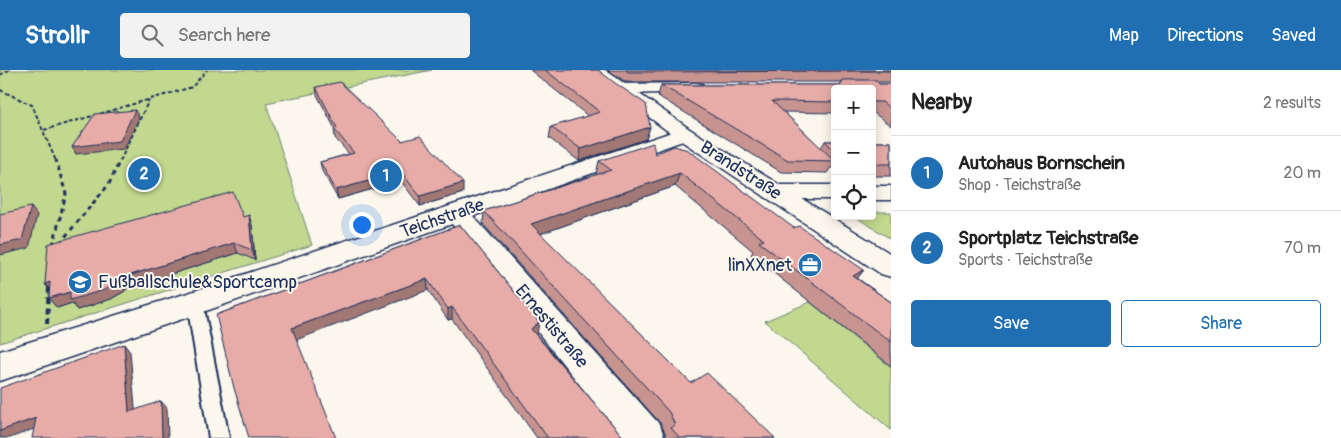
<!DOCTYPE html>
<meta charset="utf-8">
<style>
:root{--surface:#fff;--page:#f2f2f2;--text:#222;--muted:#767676;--line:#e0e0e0;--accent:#1f6fb2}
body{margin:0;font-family:Pangolin,sans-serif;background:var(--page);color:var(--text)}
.controls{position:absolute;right:15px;top:15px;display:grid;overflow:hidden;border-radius:5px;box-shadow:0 2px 12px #0003}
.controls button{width:45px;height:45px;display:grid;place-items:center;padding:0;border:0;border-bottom:1px solid var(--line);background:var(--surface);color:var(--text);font:25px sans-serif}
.you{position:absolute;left:361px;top:154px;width:18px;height:18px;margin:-12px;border:4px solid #fff;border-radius:50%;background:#1a73e8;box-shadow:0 0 0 8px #1a73e833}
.badge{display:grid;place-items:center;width:32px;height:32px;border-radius:50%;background:var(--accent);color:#fff;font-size:16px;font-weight:700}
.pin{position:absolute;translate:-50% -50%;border:2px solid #fff;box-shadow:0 1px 5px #0006}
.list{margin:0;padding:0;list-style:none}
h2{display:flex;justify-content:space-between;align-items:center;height:65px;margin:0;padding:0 20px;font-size:21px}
h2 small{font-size:16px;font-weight:400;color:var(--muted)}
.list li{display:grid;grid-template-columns:32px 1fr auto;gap:15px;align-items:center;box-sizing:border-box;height:75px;padding:0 20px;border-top:1px solid var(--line)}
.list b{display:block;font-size:19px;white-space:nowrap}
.list p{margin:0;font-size:16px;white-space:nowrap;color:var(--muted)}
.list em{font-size:16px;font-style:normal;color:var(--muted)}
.actions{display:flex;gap:10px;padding:15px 20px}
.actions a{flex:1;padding:11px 0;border:1px solid var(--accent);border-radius:5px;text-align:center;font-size:18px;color:var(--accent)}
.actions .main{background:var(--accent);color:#fff}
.icon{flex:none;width:28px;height:28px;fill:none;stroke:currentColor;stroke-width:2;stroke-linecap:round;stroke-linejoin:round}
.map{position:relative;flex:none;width:891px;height:368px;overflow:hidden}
header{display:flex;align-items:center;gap:30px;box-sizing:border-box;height:70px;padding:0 25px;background:var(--accent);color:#fff}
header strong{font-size:24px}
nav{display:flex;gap:28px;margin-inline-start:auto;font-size:18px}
.search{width:350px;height:45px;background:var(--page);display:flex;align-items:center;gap:12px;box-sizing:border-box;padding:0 18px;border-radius:5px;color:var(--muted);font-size:19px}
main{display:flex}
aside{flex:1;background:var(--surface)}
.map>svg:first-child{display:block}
.green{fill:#c1d88e;stroke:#6e8476}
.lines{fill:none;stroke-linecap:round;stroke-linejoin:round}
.lane-casing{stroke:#1b2f5e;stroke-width:4}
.street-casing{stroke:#1b2f5e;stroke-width:3}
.secondary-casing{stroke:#1b2f5e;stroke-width:3}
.path-far2{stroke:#1b2f5e;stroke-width:2;stroke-dasharray:4 2.5;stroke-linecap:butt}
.path-far1{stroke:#1b2f5e;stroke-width:3;stroke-dasharray:4.5 4;stroke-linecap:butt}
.path{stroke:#1b2f5e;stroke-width:4;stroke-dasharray:6 4.5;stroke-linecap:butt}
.lane{fill:#fbf7ec;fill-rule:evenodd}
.street{fill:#fbf7ec;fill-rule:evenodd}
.secondary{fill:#fbf7ec;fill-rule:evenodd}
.wall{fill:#c79490;stroke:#1b2f5e}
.shaded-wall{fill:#a27875;stroke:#1b2f5e}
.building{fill:#e7aca7;stroke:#1b2f5e}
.labels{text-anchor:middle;stroke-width:4;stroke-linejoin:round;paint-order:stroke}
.street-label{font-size:18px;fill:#1b2f5e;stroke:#fbf7ec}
.poi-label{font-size:18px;fill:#1b2f5e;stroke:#fbf7ec;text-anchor:end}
</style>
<header>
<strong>Strollr</strong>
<div class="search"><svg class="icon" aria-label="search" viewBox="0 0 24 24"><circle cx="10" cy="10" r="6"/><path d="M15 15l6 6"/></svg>Search here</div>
<nav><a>Map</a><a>Directions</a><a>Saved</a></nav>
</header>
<main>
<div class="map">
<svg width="891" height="368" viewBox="0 0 891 368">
<rect width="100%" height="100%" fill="#fbf7ec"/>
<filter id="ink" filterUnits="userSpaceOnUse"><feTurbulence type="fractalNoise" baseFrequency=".02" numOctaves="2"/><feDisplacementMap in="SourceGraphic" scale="10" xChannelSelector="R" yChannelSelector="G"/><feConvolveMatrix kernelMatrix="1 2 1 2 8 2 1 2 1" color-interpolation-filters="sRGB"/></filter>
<g filter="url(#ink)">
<path class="green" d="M0,0H432L266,33L312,175L0,273Z
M872,142H891V169L854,146H872Z
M810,232L891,297V360L765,251Z"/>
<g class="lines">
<g class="lane-casing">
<path id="lane" d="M195,227L201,229L203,233L229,368H209L187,233L189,229Z"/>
</g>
<g class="street-casing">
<path id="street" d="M696,13L702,14L705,18L702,22L620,24L614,23L611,19L614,15L620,14Z
M684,58L691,60L694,64L691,68L473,146L660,355L665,368H622L452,154L206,241L0,311V281L188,223Z
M773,115H835V129H773L765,127L761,122L765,117Z
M872,116H891V130H872Z"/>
</g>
<g class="secondary-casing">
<path id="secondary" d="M586,0H605L691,60L891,184V207L881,204L677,68Z"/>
</g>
<path class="path-far2" d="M0,5L9,0
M0,20L32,35L56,91
M44,60L192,17L207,0
M120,91L149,30"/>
<path class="path-far1" d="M60,173L109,114L120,90
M53,175L66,124L56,90"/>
<path class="path" d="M47,254L49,216"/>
<use href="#lane" class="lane"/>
<use href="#street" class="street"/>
<use href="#secondary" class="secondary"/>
</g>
<path class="wall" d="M530,0H598L650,57L646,69L579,91L549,68L551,57L588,46Z
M608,0H891V12H878L879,14H891V56L874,43H872V19H835V43L784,42L821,78L825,71H835V101L831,97L827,103L781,102L658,26L661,15H840L842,12H626Z
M316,17L402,71L463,123L420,136L401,111L338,129L322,101L320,92L349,84L335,68L334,59H335L317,25Z
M872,72H891V106H872Z
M655,84L857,208L891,232V296L751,185L753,181L675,116L540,164L691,313L775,368H664L666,365L661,354L483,154L484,141L596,105V104L599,91Z
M243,147L252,155L255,190L238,183L127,218L125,221L111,229L77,240L72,233L57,238L49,228V219L45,214Z
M460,155L539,252L536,264L624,368H537L452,249L448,250L428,220L216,245Z"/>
<path class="shaded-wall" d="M135,40L139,48L124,79L76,84L72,77Z
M650,57L646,69L579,91L581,79Z
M401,102V111L338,129L336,120Z
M680,103L675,116L529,168L531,154Z
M463,113V123L420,136V126Z
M31,137L37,145L29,178L0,185V175Z
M249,145L252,155L255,190L252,180Z
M234,173L238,183L127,218L125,221L111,229L77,240L72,233L57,238L49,228L121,208Z
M864,200L853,214V206Z
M427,209L428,220L296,270L292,258Z
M50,212L53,223L45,214Z
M452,237V249L448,250V239Z
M539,252L537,264L529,270L531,259Z
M124,274L130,282L136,349L129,342Z
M161,331L167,338L168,368H162Z
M36,348L44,355L10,368H0V361Z"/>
<path class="building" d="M545,0H598L615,13L646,34L650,57L581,79L551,57L600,42Z
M626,0H891V1L628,2Z
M843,10H877L879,14H891V39L882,32H872V19H835V32L772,31L835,91L788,90L661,15H841Z
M340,12L402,71L420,66L463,113L420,126L401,102L336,120L320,92L354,83L334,59L337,58L316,17Z
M135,40L120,71L72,77L95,44Z
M825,71H835V81Z
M872,72H891V94H872Z
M653,73L655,84L674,76L688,80L794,158L799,156L864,200L853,206L891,232V272L759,172L764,170L680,103L531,154L691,313L707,303L775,368H680L671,358L675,355L669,342L484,141L611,100L599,91Z
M233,122L243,147L249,145L252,180L234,173L121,208L119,212L104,220L70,230V222L49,228L50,212L45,214L48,174Z
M31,137L22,170L0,175V144Z
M460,155L539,252L531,259L624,368H548L452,237L448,239L427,209L292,258L336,368H249L234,318L216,245Z
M124,274L129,342L161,331L162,368H32L36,348L0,361V318Z"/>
</g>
<defs>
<g id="office-disc" transform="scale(1.25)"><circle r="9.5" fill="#1f6fb2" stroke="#fbf7ec"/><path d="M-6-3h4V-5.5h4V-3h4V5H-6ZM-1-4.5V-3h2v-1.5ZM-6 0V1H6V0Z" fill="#fff"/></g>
<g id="school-disc" transform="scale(1.25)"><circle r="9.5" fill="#1f6fb2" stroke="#fbf7ec"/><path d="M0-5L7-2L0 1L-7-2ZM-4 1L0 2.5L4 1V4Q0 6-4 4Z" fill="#fff"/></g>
</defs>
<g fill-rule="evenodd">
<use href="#office-disc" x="810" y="195"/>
<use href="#school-disc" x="80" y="212"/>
</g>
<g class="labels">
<g class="street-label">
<text transform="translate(741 100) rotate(33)" y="6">Brandstraße</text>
<text transform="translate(442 148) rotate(-19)" y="6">Teichstraße</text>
<text transform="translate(552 256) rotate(50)" y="6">Ernestistraße</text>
</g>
<g class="poi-label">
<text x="792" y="201">linXXnet</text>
<text x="98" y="218" text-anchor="start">Fußballschule&amp;Sportcamp</text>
</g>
</g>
</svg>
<div class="controls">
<button>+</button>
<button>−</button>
<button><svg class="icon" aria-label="locate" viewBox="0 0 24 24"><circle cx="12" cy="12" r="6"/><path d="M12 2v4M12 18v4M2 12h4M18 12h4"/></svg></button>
</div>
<div class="you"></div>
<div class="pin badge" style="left:386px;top:106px">1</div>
<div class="pin badge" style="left:144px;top:104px">2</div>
</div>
<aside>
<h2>Nearby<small>2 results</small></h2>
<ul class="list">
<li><span class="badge">1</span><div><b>Autohaus Bornschein</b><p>Shop · Teichstraße</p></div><em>20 m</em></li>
<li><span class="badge">2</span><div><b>Sportplatz Teichstraße</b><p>Sports · Teichstraße</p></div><em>70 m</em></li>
</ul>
<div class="actions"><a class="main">Save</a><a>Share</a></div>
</aside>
</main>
